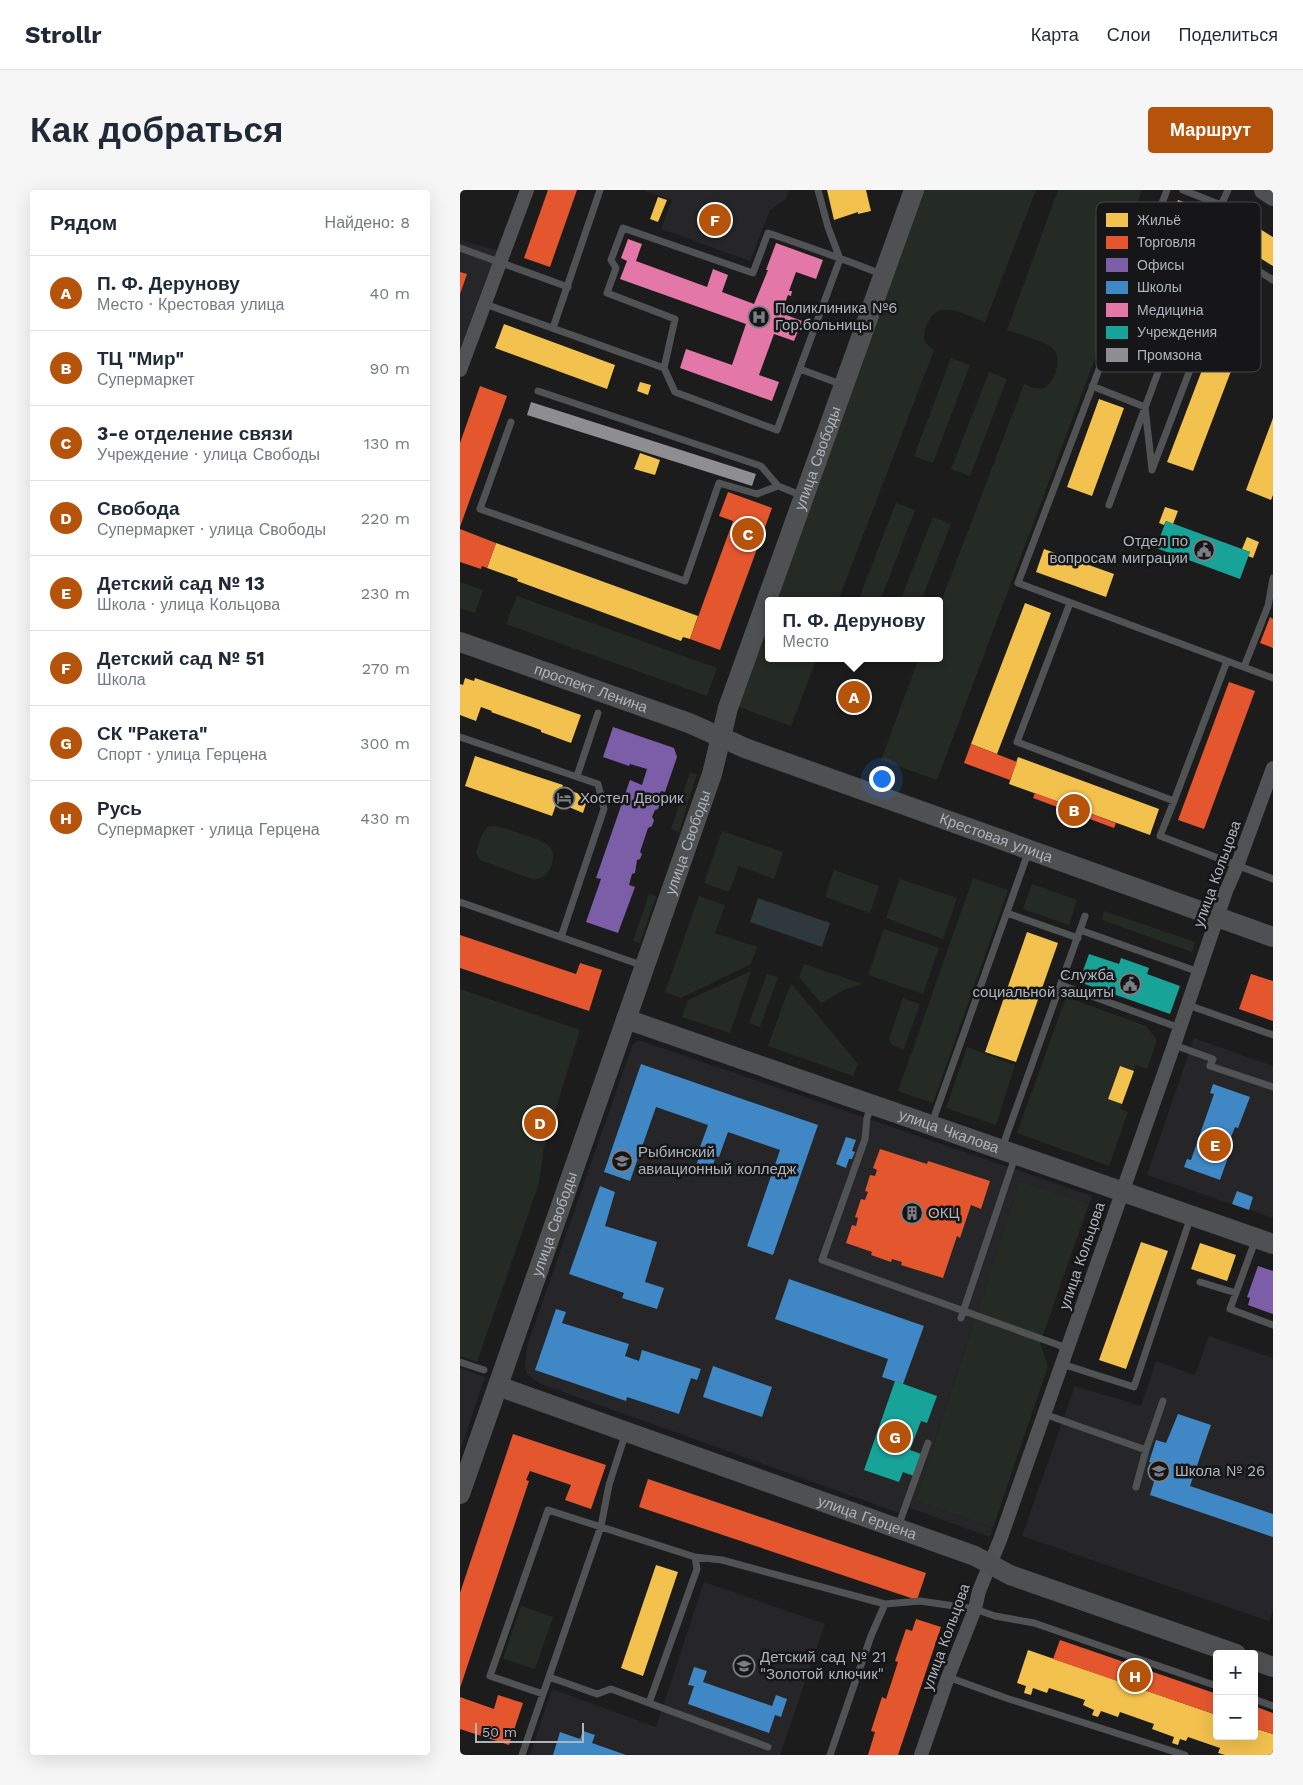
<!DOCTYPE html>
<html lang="ru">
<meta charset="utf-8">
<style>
:root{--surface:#fff;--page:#f6f6f7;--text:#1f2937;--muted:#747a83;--line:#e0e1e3;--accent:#b45309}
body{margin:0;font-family:"Work Sans",sans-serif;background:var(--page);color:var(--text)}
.controls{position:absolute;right:15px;bottom:15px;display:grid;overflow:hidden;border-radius:5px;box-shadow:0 5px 20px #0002}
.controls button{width:45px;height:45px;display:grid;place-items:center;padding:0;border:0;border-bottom:1px solid var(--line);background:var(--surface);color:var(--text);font:25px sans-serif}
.scale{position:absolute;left:15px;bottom:12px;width:109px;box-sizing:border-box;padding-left:5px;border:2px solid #aeb4bb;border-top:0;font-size:14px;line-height:18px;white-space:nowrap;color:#aeb4bb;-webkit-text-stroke:4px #161618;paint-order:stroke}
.you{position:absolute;left:421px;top:588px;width:18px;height:18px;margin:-12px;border:4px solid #fff;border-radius:50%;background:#1a73e8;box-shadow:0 0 0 8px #1a73e833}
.badge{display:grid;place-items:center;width:32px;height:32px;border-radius:50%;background:var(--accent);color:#fff;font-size:16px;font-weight:700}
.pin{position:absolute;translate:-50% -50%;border:2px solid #fff;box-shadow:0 1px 5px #0006}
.popup{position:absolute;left:305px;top:407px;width:178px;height:65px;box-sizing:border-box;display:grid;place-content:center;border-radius:5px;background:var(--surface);filter:drop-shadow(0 1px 4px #0005);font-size:16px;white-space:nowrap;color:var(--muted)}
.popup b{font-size:19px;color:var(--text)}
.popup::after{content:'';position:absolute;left:50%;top:100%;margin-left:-10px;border:10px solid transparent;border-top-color:var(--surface)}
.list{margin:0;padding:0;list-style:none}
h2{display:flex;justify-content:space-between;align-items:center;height:65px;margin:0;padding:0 20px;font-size:21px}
h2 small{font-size:16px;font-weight:400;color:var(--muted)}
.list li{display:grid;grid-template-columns:32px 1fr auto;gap:15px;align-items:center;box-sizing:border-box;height:75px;padding:0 20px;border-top:1px solid var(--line)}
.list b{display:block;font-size:19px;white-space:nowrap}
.list p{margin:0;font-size:16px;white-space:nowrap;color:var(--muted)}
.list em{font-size:16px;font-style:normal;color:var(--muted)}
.map{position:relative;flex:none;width:813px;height:1565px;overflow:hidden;border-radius:5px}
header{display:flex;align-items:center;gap:30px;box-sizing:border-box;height:70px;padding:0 25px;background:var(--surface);border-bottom:1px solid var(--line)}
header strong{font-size:24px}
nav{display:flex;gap:28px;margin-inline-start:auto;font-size:18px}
.intro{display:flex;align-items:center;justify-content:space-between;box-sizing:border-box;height:120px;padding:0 30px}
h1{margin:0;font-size:35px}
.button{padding:12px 22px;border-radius:5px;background:var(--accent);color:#fff;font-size:18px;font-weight:700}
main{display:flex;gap:30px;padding:0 30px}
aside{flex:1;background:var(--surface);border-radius:5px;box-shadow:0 5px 20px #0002}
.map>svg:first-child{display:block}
.built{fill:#262628}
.green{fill:#242b24}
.water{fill:#2f383d}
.homes{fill:#f2c14e}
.shops{fill:#e4572e}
.offices{fill:#7b5ea7}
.schools{fill:#3f88c5}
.health{fill:#e377a8}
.public{fill:#17a398}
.industry{fill:#8d8d92}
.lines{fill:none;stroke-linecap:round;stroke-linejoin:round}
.lane{stroke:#505254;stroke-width:7}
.street{stroke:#505254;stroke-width:14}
.secondary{stroke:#4f5052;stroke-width:20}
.labels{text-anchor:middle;stroke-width:5;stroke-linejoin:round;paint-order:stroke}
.poi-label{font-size:15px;fill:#aeb4bb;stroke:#161618;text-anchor:start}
.street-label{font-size:15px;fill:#aeb4bb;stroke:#161618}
.key{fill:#161618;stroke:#444549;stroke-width:1}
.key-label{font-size:14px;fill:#aeb4bb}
</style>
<header>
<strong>Strollr</strong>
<nav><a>Карта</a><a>Слои</a><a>Поделиться</a></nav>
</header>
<div class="intro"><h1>Как добраться</h1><a class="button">Маршрут</a></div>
<main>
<aside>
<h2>Рядом<small>Найдено: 8</small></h2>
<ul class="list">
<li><span class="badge">A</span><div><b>П. Ф. Дерунову</b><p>Место · Крестовая улица</p></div><em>40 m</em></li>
<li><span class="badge">B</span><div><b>ТЦ &quot;Мир&quot;</b><p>Супермаркет</p></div><em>90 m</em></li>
<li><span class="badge">C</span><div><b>3-е отделение связи</b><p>Учреждение · улица Свободы</p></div><em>130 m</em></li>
<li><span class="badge">D</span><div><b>Свобода</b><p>Супермаркет · улица Свободы</p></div><em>220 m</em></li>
<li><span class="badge">E</span><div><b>Детский сад № 13</b><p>Школа · улица Кольцова</p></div><em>230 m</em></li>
<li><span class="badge">F</span><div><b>Детский сад № 51</b><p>Школа</p></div><em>270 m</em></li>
<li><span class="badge">G</span><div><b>СК &quot;Ракета&quot;</b><p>Спорт · улица Герцена</p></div><em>300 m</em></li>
<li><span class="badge">H</span><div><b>Русь</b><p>Супермаркет · улица Герцена</p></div><em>430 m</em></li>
</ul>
</aside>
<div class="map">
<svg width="813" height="1565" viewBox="0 0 813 1565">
<rect width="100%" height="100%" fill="#1c1c1c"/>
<path class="built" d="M183,0H329L326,9L310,20L290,71L201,39L212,10Z
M0,50L39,61L25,91L0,160Z
M734,848L813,876V1028L687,985Z
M179,850L632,1006L629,1014L560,991L456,1310L533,1338L530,1347L442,1315L439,1323L81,1194L73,1189L67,1184L65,1179L67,1156L172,856L175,852Z
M749,1146L813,1168V1419L809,1431L562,1346L615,1196L681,1216L696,1171L735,1185Z
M0,1178L25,1187L0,1261Z
M244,1392L365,1434L320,1565H70L92,1499L196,1537Z"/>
<path class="green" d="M461,0H576L525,132C507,126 481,109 469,130C465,137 463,145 465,152L474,160L378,411H317Z
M598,0H682L646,96L660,102L477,590L421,570L459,468H479V417L564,194C569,196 577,200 583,198C594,194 603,170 594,160C585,150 560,145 547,140Z
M491,168L510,175L473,273L454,266Z
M529,182L547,189L510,286L491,279Z
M436,313L455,320L420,411H398Z
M473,327L491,334L461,411H440Z
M0,392L23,400L15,423L0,418Z
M57,406L257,478L247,506L46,434Z
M309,432V468H357L331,536L279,517Z
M230,583L237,584L219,642L211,639Z
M35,636C45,638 80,649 88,655C100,666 88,692 72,689L20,670L16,663L22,645L27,637Z
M262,641L323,662L314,689L279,676L269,702L244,693Z
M374,680L419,696L410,723L365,707Z
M513,688L548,700L473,913L438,901Z
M440,689L497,708L483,749L426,728Z
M572,694L617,710L609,735L563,719Z
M189,704L196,706L180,753L173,751Z
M239,706L265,715L255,743L297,757L291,774L221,808L205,802Z
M644,721L735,752L732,762L642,730Z
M424,739L479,758L463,804L408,785Z
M344,774L403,794L386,799L361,813L339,787Z
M291,781L270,843L222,827L228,810Z
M307,784L318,787L300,837L289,833Z
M331,793L398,874L393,886L308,856Z
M0,799L120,840L84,957L79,993L17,1172L0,1166Z
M606,807L686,836L697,850L687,879L676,875L674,881L660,876L648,909L662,914L660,919L668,922L649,976L557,943Z
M443,808L460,814L444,859L432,855L429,849Z
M507,857L555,875L536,935L486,918Z
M560,991L629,1014L580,1153L588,1176L533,1338L456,1310Z
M61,1416L93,1427L75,1479L43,1469Z"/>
<path class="water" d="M298,708L370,733L362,757L290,732Z"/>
<path class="homes" d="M367,0H406L411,21L398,24V22L374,30Z
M198,7L207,10L198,32L190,29Z
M718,10L744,19L703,129L676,118Z
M771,21L813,47V76L758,42Z
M761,130L787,139L733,281L707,272Z
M44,134L155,175L147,199L35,158Z
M180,192L191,195L188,205L177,201Z
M639,209L664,218L632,306L607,297Z
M813,228V305L811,310L786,300Z
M180,263L200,270L195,285L174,279Z
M705,317L718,321L713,334L706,331L704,335L699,333Z
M787,347L799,352L793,368L788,366L790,362L782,359Z
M36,353L238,426L230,449L223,447L221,451L57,391L58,389L27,378Z
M584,359L654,384L646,407L576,382Z
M565,413L591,423L537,564L511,554Z
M5,488L14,491L15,488L121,525L111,553L81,542V540L31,522L32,521L21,517L16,531L0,525V494L3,495Z
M15,566L103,595L100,602L113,606L114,602L128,607L123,623L97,612L92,626L5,596Z
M558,567L699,619L690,645L549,594Z
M567,742L598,753L556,872L525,862Z
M660,876L674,881L662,914L648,909Z
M681,1052L708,1061L666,1179L639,1170Z
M740,1053L776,1065L767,1091L731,1079Z
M196,1375L218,1382L183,1486L161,1478Z
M568,1460L757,1525V1546H794V1538L813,1544V1565H765L758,1563L760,1558L728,1547L726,1551L720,1549L718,1555L712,1553L714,1547L692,1539L694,1534L660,1522L658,1527L641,1521L638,1527L632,1525L634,1520L623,1515L625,1510L589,1498L587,1503L573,1498L571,1505L564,1503L566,1496L557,1493Z"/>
<path class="shops" d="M88,0H117L90,77L64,68Z
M0,82L7,84L0,104Z
M20,196L47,206L0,337V253Z
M268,302L312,318L260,460L230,449L273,331L259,326Z
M0,339L36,353L27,378L22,376L21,379L0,372Z
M810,427L813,429V458L800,453Z
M769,492L795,501L744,639L718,630Z
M511,554L557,572L550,590L504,573Z
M575,603L656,633L654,638L573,608Z
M0,745L116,784L120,773L142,780L129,821L0,778Z
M791,784L813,791V831L779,819Z
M74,919L94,926L85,948L66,940Z
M420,959L467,974L468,971L530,991L521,1019L511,1015L500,1048L497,1046L483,1088L441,1075L442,1072L432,1069L431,1072L411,1065L412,1062L386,1053L392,1035L396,1036L398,1028L395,1027L401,1009L405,1010L408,1002L405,1001L410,985L415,986L417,980L413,978Z
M53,1244L146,1275L131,1319L105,1310L111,1295L70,1281L66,1290L69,1291L0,1498V1403Z
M188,1289L466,1383L457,1410L179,1317Z
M456,1429L481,1437L438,1565H408L415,1542L411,1541L422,1507L426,1509L438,1472L435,1471L446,1439L452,1441Z
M600,1450L757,1504V1525L593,1469Z
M38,1505L63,1513L49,1555L0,1539V1507L34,1519Z
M794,1516L813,1523V1544L794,1538Z"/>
<path class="offices" d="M153,537L214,558L217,567L205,602L201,601L198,609L200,613L198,619L195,620L192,627L194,630L192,636L188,638L180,662L182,664L180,669L177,670L175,683L172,684L169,695L175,697L158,743L126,732L141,689L136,688L170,590L182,595L187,579L170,574L169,576L143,567Z
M798,1076L813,1081V1124L788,1115L790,1108L787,1107Z"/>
<path class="schools" d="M181,874L358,935L313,1065L287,1056L320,960L268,942L259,967L256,966L251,981L236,976L241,961L239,960L248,935L196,917L170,991L144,982Z
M753,894L790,907L778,938L775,937L767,957L771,959L760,990L724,977L727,969L731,970L754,904L750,903Z
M386,947L396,950L392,961L395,962L392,969H389L386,978L376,974Z
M140,996L155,1002L145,1036L197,1052L185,1092L204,1098L197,1119L162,1108L164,1103L109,1084Z
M777,1001L793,1007L789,1020L772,1014Z
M329,1089L464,1136L443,1194L422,1187L428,1169L315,1129Z
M96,1119L106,1122L102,1133L169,1154L165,1166L179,1171L182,1160L241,1179L237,1190L231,1188L219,1224L167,1207L166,1211L75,1180Z
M253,1176L312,1197L302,1227L243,1207Z
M718,1224L751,1235L730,1296L813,1324V1347L690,1305L699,1275L689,1272L696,1250L706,1253Z
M234,1477L247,1481L243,1492L312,1516L316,1505L327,1509L321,1527L315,1525L309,1543L228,1514L234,1496L228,1495Z
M123,1541L135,1545L132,1553L166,1565H93L100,1542L120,1549Z"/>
<path class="health" d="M168,49L182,54L176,71L247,97L253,79L268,85L262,102L294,114L308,80H306L316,53L363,70L356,89L336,82L329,101H332L331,106L328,105L321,123L342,131L334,151L314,144L299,185L319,192L312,211L220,178L226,159L272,175L286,134L160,89L167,71L161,68Z"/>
<path class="public" d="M706,331L790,362L780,389L696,358Z
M629,764L659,774L661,768L689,778L687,784L720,796L710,824L619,792Z
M435,1191L477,1206L467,1233L461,1231L450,1260L461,1264L454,1286L443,1282L439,1292L404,1280Z"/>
<path class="industry" d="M71,212L296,284L292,296L67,225Z"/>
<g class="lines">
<path class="lane" d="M358,0L368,37L380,69L317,240L215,202L204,178L215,129L147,103L156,78L151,70L163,38L293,83L308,43C346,56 384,69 421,84
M707,0L558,393L813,488
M723,0L761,15
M746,48L813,90
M0,58L108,97
M25,114L204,178
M93,138L140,0
M340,179L383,195
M632,196L685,217L692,279
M78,201L301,276L318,296
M51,232L20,319L225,391L259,293L297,304L318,296L343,306
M692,280L742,148L714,139L746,48L768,0
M649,315L714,139L662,119
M610,413L557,552L714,611L767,471
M784,477L808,416L813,388
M0,547L138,594L144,619L101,747
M117,586L138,523
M714,611L700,646L813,689
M0,712L184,776
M547,723L618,748
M620,740L739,782
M601,795L720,838
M728,815L813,845
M714,855L753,869L750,876L813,897
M411,917L407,928L405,949L362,1070L607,1158
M472,933L569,660
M542,958L625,726
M795,1051L770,1119L813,1135
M740,1092L776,1103
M501,1128L555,967
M0,1172L24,1180
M602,1174L674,1197L731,1026
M584,1224L686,1260
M676,1297L686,1260L703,1211
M438,1337L468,1253
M425,1414L460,1411L515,1419L535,1426L574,1433L757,1496
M89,1487L137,1504L151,1499L308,1557
M488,1487L546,1508L725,1565
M83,1504L30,1486L88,1320L235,1367L262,1370L425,1414L411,1446L370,1565
M794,1509L813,1516
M189,1513L237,1379L235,1367
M62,1565L141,1336L149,1295L166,1242"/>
<path class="street" d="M0,180L67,0
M461,1565L488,1487L515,1419L519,1401L540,1350L714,855L766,701L777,676L813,578"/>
<g class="secondary">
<path d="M804,0L813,6"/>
<path id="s1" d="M0,452L229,533L285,558L813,747"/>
<path id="s2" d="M166,829L813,1054"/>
<path id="s3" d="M38,1196L515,1366L550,1385L776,1464"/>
<path id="s4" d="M0,1304L252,584L268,518L454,0"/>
<path d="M794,1470L813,1477"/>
</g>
</g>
<defs>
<g id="hospital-ring" transform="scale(1.125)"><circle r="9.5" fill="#161618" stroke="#7b7f83" stroke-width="1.5"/><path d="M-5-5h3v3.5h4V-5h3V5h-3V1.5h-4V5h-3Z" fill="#7b7f83"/></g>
<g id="civic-ring" transform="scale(1.125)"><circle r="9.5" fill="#161618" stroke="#7b7f83" stroke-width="1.5"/><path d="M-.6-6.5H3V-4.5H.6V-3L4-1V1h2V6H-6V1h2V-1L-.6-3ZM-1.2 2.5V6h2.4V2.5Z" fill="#7b7f83"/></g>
<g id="hotel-ring" transform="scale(1.125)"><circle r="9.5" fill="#161618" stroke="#7b7f83" stroke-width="1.5"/><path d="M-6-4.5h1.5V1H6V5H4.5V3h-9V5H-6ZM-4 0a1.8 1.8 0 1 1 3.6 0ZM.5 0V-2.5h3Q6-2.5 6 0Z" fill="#7b7f83"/></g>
<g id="university-ring" transform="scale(1.125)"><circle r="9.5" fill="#161618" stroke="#7b7f83" stroke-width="1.5"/><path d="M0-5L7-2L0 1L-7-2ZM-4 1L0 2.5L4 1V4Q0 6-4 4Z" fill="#7b7f83"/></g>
<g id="building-ring" transform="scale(1.125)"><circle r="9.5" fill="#161618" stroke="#7b7f83" stroke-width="1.5"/><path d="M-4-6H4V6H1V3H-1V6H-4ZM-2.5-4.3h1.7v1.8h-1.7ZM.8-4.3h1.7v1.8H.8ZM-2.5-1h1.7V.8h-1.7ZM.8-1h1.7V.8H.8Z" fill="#7b7f83"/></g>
<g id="school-ring" transform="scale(1.125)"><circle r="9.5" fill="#161618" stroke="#7b7f83" stroke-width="1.5"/><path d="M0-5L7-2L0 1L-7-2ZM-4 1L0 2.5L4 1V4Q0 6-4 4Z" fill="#7b7f83"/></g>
</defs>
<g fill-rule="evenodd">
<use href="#hospital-ring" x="299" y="127"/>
<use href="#civic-ring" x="744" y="360"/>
<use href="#hotel-ring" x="104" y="608"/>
<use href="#civic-ring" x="670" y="794"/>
<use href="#university-ring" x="162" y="971"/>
<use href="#building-ring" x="452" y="1023"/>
<use href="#school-ring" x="699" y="1281"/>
<use href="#school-ring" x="284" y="1476"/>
</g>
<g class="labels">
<g class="poi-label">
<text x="315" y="123">Поликлиника №6<tspan x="315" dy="17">Гор.больницы</tspan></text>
<text x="728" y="356" text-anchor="end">Отдел по<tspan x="728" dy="17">вопросам миграции</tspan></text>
<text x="120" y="613">Хостел Дворик</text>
<text x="654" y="790" text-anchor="end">Служба<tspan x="654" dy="17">социальной защиты</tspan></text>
<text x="178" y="967">Рыбинский<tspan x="178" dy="17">авиационный колледж</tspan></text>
<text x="468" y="1028">ОКЦ</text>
<text x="715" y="1286">Школа № 26</text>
<text x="300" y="1472">Детский сад № 21<tspan x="300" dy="17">"Золотой ключик"</tspan></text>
</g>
<g class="street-label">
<text dy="5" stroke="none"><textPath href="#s4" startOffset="1096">улица Свободы</textPath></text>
<text dy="5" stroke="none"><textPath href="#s1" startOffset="139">проспект Ленина</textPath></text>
<text dy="5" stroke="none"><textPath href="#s1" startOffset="571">Крестовая улица</textPath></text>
<text dy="5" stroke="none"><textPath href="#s4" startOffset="690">улица Свободы</textPath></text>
<text transform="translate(757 684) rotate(-70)" y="5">улица Кольцова</text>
<text dy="5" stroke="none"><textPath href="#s2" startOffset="342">улица Чкалова</textPath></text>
<text dy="5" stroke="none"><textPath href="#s4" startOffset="286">улица Свободы</textPath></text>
<text transform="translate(622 1066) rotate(-71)" y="5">улица Кольцова</text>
<text dy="5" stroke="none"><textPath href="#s3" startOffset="392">улица Герцена</textPath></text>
<text transform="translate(486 1447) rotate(-70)" y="5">улица Кольцова</text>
</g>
</g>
<rect x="636" y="12" width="165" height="170" rx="8" class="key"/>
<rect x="646" y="23" width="22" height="14" fill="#f2c14e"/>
<rect x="646" y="46" width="22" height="13" fill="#e4572e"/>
<rect x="646" y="68" width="22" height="14" fill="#7b5ea7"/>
<rect x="646" y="91" width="22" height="13" fill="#3f88c5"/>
<rect x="646" y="113" width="22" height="14" fill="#e377a8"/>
<rect x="646" y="136" width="22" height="13" fill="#17a398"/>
<rect x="646" y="158" width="22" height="14" fill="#8d8d92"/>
<g class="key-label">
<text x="677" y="35">Жильё</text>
<text x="677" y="57">Торговля</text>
<text x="677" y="80">Офисы</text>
<text x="677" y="102">Школы</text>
<text x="677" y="125">Медицина</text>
<text x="677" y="147">Учреждения</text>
<text x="677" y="170">Промзона</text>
</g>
</svg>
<div class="controls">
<button>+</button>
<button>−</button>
</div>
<div class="scale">50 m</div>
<div class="you"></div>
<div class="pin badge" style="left:394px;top:507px">A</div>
<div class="popup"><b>П. Ф. Дерунову</b>Место</div>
<div class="pin badge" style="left:614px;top:620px">B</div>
<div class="pin badge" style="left:288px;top:344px">C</div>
<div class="pin badge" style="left:80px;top:933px">D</div>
<div class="pin badge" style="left:755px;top:955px">E</div>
<div class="pin badge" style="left:255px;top:30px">F</div>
<div class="pin badge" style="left:435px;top:1247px">G</div>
<div class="pin badge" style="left:675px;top:1486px">H</div>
</div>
</main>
